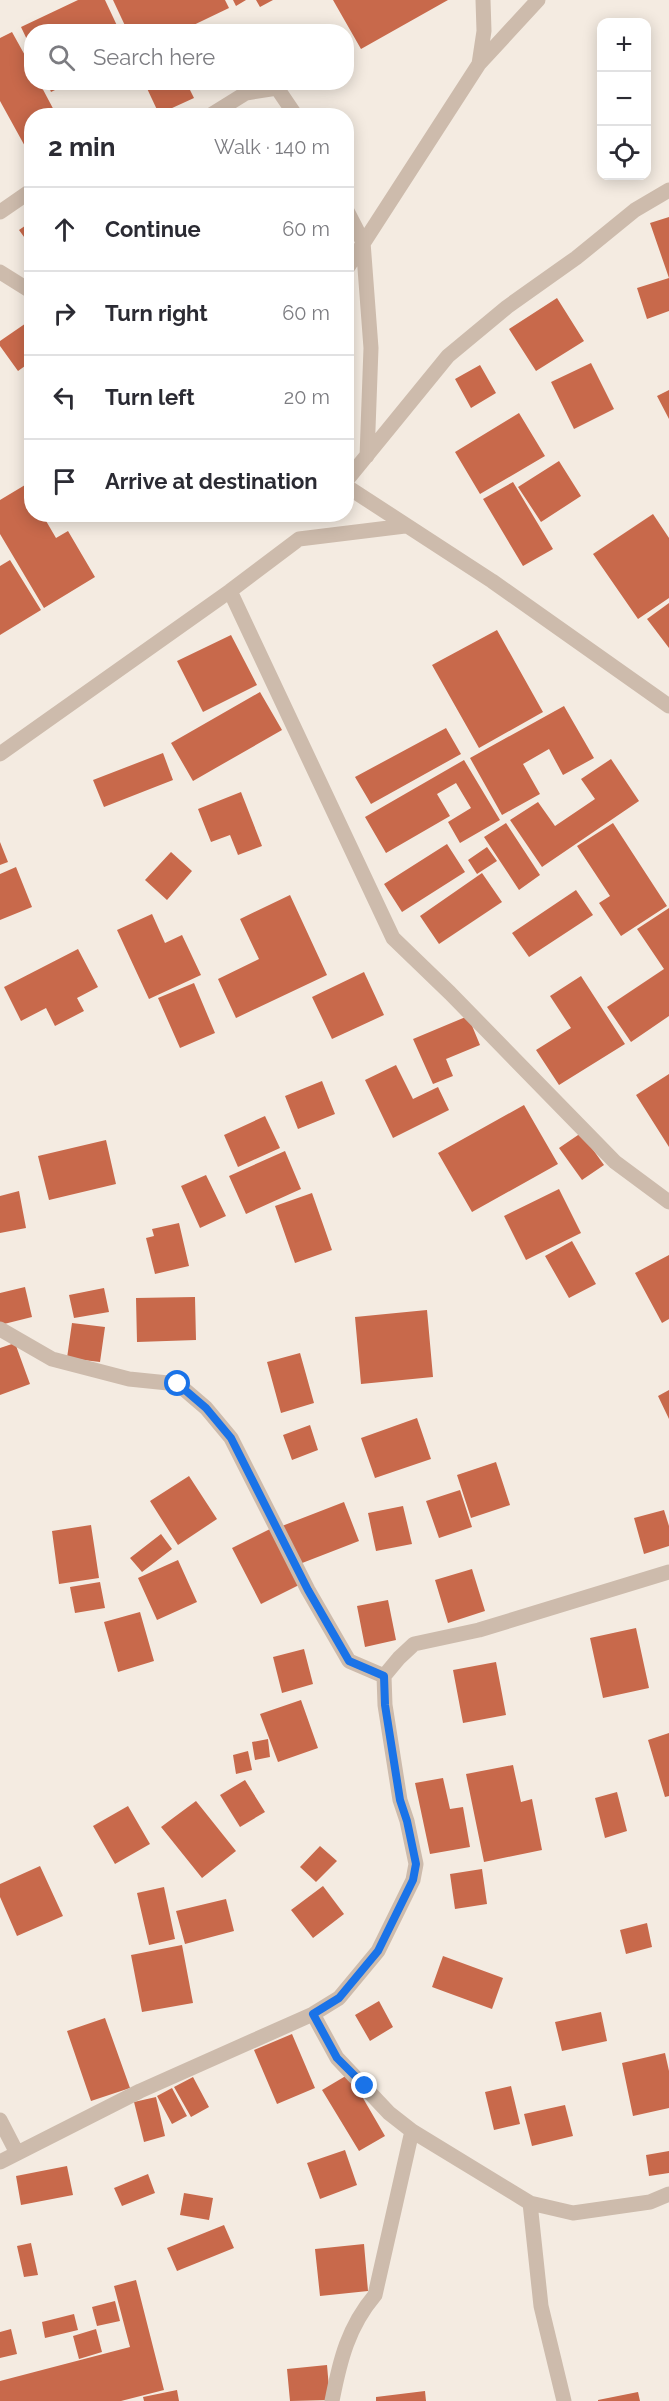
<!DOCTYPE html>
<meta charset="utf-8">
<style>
:root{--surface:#fff;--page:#f2f2f3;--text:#2b2b33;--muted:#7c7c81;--line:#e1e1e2}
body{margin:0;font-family:Raleway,sans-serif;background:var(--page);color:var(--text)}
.controls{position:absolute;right:18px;top:18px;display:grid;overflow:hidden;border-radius:12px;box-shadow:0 3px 15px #0003}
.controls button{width:54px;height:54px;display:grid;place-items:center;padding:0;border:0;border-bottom:2px solid var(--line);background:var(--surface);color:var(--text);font:30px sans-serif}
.stop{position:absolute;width:18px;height:18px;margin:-14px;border:4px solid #1a73e8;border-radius:50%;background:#fff}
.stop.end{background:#1a73e8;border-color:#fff;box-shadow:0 2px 6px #0008}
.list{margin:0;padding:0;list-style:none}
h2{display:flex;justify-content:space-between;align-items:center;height:78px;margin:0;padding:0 24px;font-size:26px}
h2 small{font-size:20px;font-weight:400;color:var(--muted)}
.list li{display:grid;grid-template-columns:39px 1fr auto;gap:18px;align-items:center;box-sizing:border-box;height:84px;padding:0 24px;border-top:2px solid var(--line)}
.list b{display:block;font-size:22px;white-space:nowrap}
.list em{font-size:20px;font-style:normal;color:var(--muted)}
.icon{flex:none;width:33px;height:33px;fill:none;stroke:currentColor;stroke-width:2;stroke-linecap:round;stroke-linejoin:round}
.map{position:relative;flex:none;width:669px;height:2401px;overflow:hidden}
.search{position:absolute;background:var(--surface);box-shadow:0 3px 15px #0003;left:24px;top:24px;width:330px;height:66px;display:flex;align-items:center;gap:15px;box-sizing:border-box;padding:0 21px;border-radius:24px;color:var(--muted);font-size:22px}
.panel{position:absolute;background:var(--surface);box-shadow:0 3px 15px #0003;left:24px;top:108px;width:330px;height:414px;border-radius:24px}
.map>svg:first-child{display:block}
.building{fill:#c8694b}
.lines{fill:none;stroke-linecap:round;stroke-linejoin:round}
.minor{stroke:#cdbbac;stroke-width:15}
.route{stroke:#1a73e8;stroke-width:8}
</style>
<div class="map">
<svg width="669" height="2401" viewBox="0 0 669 2401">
<rect width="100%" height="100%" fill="#f4ebe1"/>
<path class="building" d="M78,0H105L120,32H32V50L21,27Z
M113,0H225L229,8L179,32H128Z
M233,0H246L236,6Z
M256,0H273L260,7Z
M333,0H448L361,49Z
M12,32L32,68V82H39L57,116H32V159L0,101V38Z
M47,82H71L51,92Z
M144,82H186L194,98L159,114Z
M669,217V278L650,223Z
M32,221V248L19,230Z
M669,278V311L647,319L637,288Z
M557,298L584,341L536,371L509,329Z
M32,319V361L18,371L0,346V341Z
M591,363L614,409L574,429L551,382Z
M480,365L496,393L471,408L455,379Z
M669,390V419L657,396Z
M519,413L545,456L480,494L455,452Z
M559,461L581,496L541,522L518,487Z
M513,482L553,549L523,566L483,499Z
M25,485L32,496V514H42L56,538L68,531L95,577L44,608L0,534V500Z
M653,514L669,538V598L638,619L593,554Z
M10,560L41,610L0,635V566Z
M669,603V648L647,619Z
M497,630L543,712L479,748L432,665Z
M231,635L257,685L203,712L177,661Z
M260,692L282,730L193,781L171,743Z
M564,706L594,758L563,775L549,749L523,764L540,794L502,815L470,758Z
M446,728L461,754L371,804L355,777Z
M163,753L173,780L104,807L93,780Z
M611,759L639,801L542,867L510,820L538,802L555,826L595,799L581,779Z
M464,760L500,820L460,843L448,822L471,808L456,783L437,794L450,816L386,853L365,817Z
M241,792L262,846L238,855L230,835L211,842L198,809Z
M506,823L540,875L519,890L484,837Z
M613,823L667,906L621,936L599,903L610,896L577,846Z
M0,842L8,862L0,865Z
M447,844L465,872L402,912L384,884Z
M487,847L497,861L477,874L468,860Z
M171,852L192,871L167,900L145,880Z
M16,867L32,907L0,920V874Z
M482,873L502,902L439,944L420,916Z
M576,890L593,915L529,957L512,933Z
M290,895L327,975L236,1018L218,979L259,959L240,919Z
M669,908V1016L631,1042L607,1007L664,969L637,929Z
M152,914L165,943L182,935L201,975L149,999L117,930Z
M78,949L98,987L77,998L84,1011L55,1026L46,1008L21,1021L4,987Z
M364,972L384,1015L332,1039L312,997Z
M581,976L625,1044L559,1085L536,1050L571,1028L550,996Z
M194,983L215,1033L180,1048L158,998Z
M468,1016L480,1045L446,1059L453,1076L433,1084L413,1039Z
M396,1065L413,1099L438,1087L449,1110L393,1138L365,1080Z
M669,1074V1147L636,1095Z
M322,1081L335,1114L298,1129L285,1096Z
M524,1105L558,1164L472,1212L438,1153Z
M265,1116L280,1148L238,1167L224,1135Z
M581,1133L604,1165L582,1180L559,1148Z
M106,1140L116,1184L49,1200L38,1156Z
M285,1151L301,1189L246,1214L229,1176Z
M206,1175L226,1216L200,1228L181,1186Z
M559,1189L581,1233L526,1260L504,1216Z
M19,1191L26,1228L0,1233V1196Z
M312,1193L332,1250L295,1263L275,1206Z
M179,1223L189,1266L155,1274L146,1238L154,1236L152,1229Z
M572,1241L596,1284L569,1298L545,1256Z
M669,1255V1319L662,1323L635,1273Z
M25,1287L32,1317L0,1325V1293Z
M104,1288L109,1312L74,1318L69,1295Z
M195,1297L196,1340L137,1342L136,1298Z
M427,1310L433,1377L361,1384L355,1317Z
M72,1323L105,1327L100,1362L67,1358Z
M15,1343L30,1384L0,1395V1348Z
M300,1353L314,1403L281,1413L267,1362Z
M669,1390V1419L658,1396Z
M417,1418L431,1459L375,1478L361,1438Z
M310,1425L318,1450L292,1460L283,1435Z
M496,1462L510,1505L471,1518L457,1475Z
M189,1476L217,1519L178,1545L150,1501Z
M460,1490L472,1527L439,1538L426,1501Z
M344,1502L359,1541L297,1565L282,1526Z
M403,1506L412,1544L376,1551L368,1513Z
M664,1510L669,1526V1546L644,1554L634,1518Z
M91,1525L99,1578L59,1584L52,1531Z
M270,1529L299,1585L261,1604L232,1548Z
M161,1534L172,1549L142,1572L130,1558Z
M178,1560L197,1602L157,1620L138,1578Z
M472,1569L485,1611L448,1623L435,1580Z
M100,1582L105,1608L75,1613L70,1587Z
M388,1600L396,1640L365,1647L357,1606Z
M140,1612L154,1661L118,1672L104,1622Z
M636,1628L649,1688L603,1698L590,1638Z
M304,1649L313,1684L282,1693L273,1657Z
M496,1662L506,1715L463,1723L453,1670Z
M301,1700L318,1748L278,1762L260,1714Z
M669,1733V1796L665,1797L648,1740Z
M268,1739L270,1757L255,1760L252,1742Z
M248,1751L252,1770L236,1774L233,1755Z
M513,1765L521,1802L532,1799L542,1850L484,1862L466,1774Z
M443,1778L450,1809L463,1807L470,1847L430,1854L415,1783Z
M245,1780L265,1812L240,1827L220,1795Z
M617,1792L627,1831L605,1838L595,1798Z
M196,1801L236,1851L202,1878L161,1827Z
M128,1806L150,1844L115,1864L93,1826Z
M320,1846L337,1861L316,1882L300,1867Z
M40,1866L63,1916L17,1936L0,1897V1884Z
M482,1869L487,1904L455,1909L450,1874Z
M323,1886L344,1914L313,1938L291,1910Z
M164,1887L175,1939L149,1945L137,1893Z
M226,1899L234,1931L185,1944L176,1911Z
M647,1923L652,1947L626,1954L620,1930Z
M182,1945L193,2003L142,2012L131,1955Z
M443,1956L503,1978L492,2009L432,1987Z
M379,2001L393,2027L370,2041L355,2015Z
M601,2012L607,2041L562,2051L555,2022Z
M105,2018L130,2088L91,2101L67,2031Z
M292,2034L315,2088L277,2104L254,2050Z
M665,2053L669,2071V2108L633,2116L622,2063Z
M349,2074L385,2136L359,2151L322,2090Z
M193,2077L209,2107L191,2117L174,2087Z
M511,2086L520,2124L494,2130L485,2092Z
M172,2088L187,2116L172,2124L157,2096Z
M156,2097L165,2136L144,2142L134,2102Z
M565,2105L573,2136L532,2146L524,2114Z
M345,2150L357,2185L320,2199L307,2163Z
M669,2151V2173L649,2176L646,2155Z
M67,2166L73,2195L21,2205L16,2176Z
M148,2174L155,2193L122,2206L114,2188Z
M184,2193L213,2198L209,2220L180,2215Z
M224,2225L234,2248L177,2271L167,2248Z
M31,2243L38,2275L24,2277L17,2246Z
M364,2244L368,2291L320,2296L315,2249Z
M136,2280L164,2390L121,2401H0V2381L130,2347L114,2286Z
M115,2301L120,2321L97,2326L92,2307Z
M74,2314L78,2330L45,2338L42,2322Z
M11,2329L17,2354L0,2358V2332Z
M96,2329L102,2352L79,2359L73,2336Z
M327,2365L330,2400L290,2401L287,2369Z
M177,2390L179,2401H144L143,2397Z
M425,2391L426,2401H376V2397Z
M638,2392L640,2401H598V2400Z"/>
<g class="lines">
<path class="minor" d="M479,64L538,0
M209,116L246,93L277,88L296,116
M346,209L363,242L371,348L367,456
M0,212L32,190
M346,270L479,64L484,31L483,0
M0,272L32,292
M346,481L448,356L507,307L576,258L635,210L669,190
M346,486L492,581L669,706
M230,591L393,938L450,993L615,1162L669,1202
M0,754L230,591L299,539L405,526
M0,1329L52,1359L129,1379L178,1384L206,1408L231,1438L308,1590L349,1661L384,1676
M313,2014L337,2058L389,2113L412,2131L530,2203L573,2213L650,2202L669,2194
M0,2120L17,2153
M0,2162L140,2091L313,2014L339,1998L378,1951L413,1880L416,1864L407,1821L400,1800L385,1705L384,1676L399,1658L414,1644L479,1630L669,1572
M530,2203L541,2306L564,2401
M332,2401C340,2360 348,2327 375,2295L412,2131"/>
</g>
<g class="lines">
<path class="route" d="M178,1384L206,1408L231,1438L308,1590L349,1661L384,1676L385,1705L400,1800L407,1821L416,1864L413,1880L378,1951L339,1998L313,2014L337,2058L365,2086"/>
</g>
</svg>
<div class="controls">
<button>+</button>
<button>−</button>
<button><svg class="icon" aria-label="locate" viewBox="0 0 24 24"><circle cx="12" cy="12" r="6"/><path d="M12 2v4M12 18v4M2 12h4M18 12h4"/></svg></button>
</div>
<div class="stop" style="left:178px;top:1384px"></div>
<div class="stop end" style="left:365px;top:2086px"></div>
<div class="search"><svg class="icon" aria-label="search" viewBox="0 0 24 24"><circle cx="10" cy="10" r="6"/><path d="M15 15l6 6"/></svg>Search here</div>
<section class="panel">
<h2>2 min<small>Walk · 140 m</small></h2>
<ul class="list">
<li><svg class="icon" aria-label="ahead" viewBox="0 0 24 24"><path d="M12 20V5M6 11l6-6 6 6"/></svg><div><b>Continue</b></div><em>60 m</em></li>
<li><svg class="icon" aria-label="right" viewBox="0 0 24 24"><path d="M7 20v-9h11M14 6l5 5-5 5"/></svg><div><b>Turn right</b></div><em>60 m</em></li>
<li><svg class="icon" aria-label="left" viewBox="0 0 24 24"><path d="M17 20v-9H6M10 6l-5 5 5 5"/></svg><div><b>Turn left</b></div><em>20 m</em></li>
<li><svg class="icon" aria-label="arrive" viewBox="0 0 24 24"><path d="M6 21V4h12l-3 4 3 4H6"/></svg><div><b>Arrive at destination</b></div></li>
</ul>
</section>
</div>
